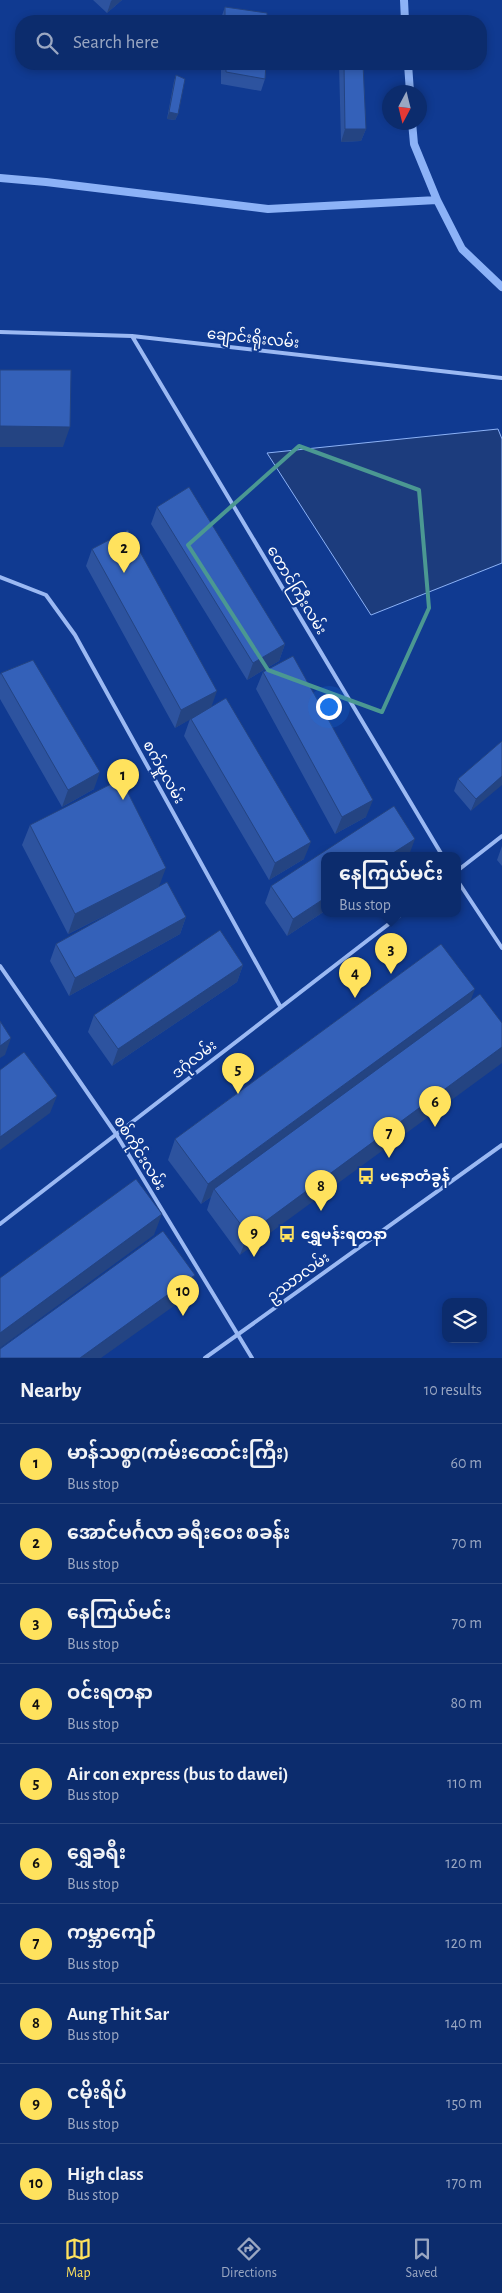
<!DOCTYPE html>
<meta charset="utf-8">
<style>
:root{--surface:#0c2c6d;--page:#153472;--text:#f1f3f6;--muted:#9aa7c2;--line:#2c4880;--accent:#ffe25d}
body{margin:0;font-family:"Alegreya Sans","Noto Sans Myanmar",sans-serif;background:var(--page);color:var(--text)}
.controls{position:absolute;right:15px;bottom:15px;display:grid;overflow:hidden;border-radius:10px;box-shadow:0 2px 8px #0003}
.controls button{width:45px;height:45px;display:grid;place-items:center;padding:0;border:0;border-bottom:1px solid var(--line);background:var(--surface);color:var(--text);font:25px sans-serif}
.compass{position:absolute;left:382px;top:85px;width:45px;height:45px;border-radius:50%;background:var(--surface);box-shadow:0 2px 8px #0003;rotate:187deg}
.you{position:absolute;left:328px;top:706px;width:18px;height:18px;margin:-12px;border:4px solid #fff;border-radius:50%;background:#1a73e8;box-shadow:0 0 0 8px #1a73e833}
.badge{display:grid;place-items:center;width:32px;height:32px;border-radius:50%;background:var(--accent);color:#111;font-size:16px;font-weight:700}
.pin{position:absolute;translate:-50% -41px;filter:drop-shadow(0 1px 2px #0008)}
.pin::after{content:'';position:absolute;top:26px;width:18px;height:15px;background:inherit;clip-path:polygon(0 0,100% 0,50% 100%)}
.popup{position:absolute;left:321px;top:852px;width:140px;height:65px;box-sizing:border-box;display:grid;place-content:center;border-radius:10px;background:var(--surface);filter:drop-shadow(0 1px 4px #0005);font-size:16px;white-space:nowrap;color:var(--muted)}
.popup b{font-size:19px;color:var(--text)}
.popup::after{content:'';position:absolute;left:50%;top:100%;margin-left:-10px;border:10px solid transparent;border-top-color:var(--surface)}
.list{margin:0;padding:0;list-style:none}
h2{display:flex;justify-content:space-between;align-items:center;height:65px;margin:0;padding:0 20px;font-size:21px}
h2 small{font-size:16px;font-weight:400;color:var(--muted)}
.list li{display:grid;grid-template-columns:32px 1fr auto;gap:15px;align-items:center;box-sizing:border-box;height:80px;padding:0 20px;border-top:1px solid var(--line)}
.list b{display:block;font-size:19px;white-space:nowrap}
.list p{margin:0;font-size:16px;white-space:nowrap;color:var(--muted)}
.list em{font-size:16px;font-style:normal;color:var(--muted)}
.icon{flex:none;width:28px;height:28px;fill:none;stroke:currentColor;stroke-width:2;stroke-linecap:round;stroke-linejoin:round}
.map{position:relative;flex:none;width:502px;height:1358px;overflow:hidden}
.search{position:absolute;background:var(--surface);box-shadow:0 2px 8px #0003;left:15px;right:15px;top:15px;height:55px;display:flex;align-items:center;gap:12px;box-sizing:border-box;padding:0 18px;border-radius:20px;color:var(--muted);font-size:19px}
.sheet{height:865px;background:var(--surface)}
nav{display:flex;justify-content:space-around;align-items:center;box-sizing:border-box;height:70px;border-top:1px solid var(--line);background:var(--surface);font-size:14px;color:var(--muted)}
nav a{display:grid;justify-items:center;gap:2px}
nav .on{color:var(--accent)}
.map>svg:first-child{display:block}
.water{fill:#1c3c7d;stroke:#8cb2f7}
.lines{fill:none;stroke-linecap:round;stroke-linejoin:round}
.stream{stroke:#8cb2f7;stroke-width:8}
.lane{stroke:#9bb9f3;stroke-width:4}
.wall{fill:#2d539f}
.shaded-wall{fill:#244482}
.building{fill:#3461b9;stroke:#244482}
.marked{fill:none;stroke:#4b9892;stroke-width:4;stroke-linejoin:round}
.labels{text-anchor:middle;stroke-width:4.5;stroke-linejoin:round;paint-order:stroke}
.street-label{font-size:15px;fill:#fff;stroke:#103a91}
.poi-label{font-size:15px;font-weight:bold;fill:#fff;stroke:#103a91;text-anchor:start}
</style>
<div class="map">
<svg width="502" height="1358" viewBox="0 0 502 1358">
<rect width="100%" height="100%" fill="#103a91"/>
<path class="water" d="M498,429L502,439V563L371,615L267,453Z"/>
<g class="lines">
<path class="stream" d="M404,0L405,21
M408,64L410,92
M412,122L414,144L437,200L462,249L502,287
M0,178L46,182L268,209L437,200"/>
<path class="lane" d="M0,332L132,336L502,378
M132,336L442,855
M0,577L46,595L75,635L280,1006
M457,871L502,836
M457,880L502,948
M0,966L116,1134L252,1358
M0,1224L403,913
M205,1358L502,1145"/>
</g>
<path class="wall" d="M93,0H122L107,13Z
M225,7L267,21H220Z
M221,64H266L265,79L261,91L221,84Z
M339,64H363L366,129L361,141L341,142Z
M176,75L178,114L175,120L167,119L174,81Z
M157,507L285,644L279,661L247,680L151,524Z
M92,549L211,707L304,859L269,880L184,736L190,719L175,728L86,566Z
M263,672L366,817L335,834L256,689Z
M1,673L94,789L62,807L0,699V675Z
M502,741L471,811L454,791L458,779Z
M30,825L159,886L186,917L180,934L69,996L50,961L56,944L120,908L68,934L22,845Z
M502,846V866L497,860Z
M325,855V911L287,936L265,903L271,886Z
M441,944L240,1255L207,1210L211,1197L201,1204L168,1160L175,1139Z
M243,965L237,982L112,1066L88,1032L94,1015Z"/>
<path class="shaded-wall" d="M112,0H122L107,13L111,1Z
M169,112L178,114L175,120L167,119Z
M345,129H366L361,141L341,142Z
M0,426L70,427L63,447H0Z
M285,644L279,661L247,680L253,663Z
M217,691L211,708L175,728L181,710Z
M100,772L94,789L62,807L68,790Z
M502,776V785L471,811L476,799Z
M373,800L366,817L335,834L342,817Z
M415,839L409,855H390Z
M311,842L304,859L269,880L275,863Z
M166,868L158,889L68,934L75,914Z
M325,898V911L287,936L293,919Z
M186,917L180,934L69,996L75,978Z
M243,965L237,982L112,1066L118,1049Z
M475,989L467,1010L214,1189L211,1197L201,1204L208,1184Z
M11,1038L5,1055L0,1058V1046Z
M502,1047V1063L240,1255L248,1234Z
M57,1096L50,1113L0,1150V1137Z
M162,1214L154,1235L0,1348V1333Z
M195,1275L188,1296L101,1358H80Z"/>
<path class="building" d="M225,7L267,13V21H225Z
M226,64H266L265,79L226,72Z
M344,64H363L366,129H345Z
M176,75L185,79L178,114L169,112Z
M0,370H71L70,427L0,426Z
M189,487L285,644L253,663L157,507Z
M128,530L217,691L181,710L92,549Z
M293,656L373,800L342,817L263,672Z
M33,660L100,772L68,790L1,673Z
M226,698L311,842L275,863L191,719Z
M502,741V776L476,799L458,779Z
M121,779L166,868L75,914L30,825Z
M394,806L415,839L390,855H325V898L293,919L271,886Z
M167,882L186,917L75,978L56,944Z
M220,930L243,965L118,1049L94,1015Z
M441,944L475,989L208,1184L175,1139Z
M480,994L502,1023V1047L248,1234L214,1189Z
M0,1021L11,1038L0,1046Z
M24,1052L57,1096L0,1137V1070Z
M136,1179L162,1214L0,1333V1278Z
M163,1231L195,1275L80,1358H0V1349Z"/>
<path class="marked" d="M299,446L419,490L429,608L382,712L268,670L188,545Z"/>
<defs>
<g id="bus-bare" transform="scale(1.35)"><path d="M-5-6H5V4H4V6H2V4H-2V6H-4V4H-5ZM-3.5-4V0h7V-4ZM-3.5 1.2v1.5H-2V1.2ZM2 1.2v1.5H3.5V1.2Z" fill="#ffe25d" stroke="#103a91" stroke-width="2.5" paint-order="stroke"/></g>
</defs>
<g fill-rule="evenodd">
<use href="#bus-bare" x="366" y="1176"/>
<use href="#bus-bare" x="287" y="1234"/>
</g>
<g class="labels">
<g class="street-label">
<text transform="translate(253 338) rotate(6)" y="5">ချောင်းရိုးလမ်း</text>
<text transform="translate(297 590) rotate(59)" y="5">တောင်ကြီးလမ်း</text>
<text transform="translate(164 772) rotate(61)" y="5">စက်မှုလမ်း</text>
<text transform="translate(194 1059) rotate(-38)" y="5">ဒဂုံလမ်း</text>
<text transform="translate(140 1153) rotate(58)" y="5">စစ်ကိုင်းလမ်း</text>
<text transform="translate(298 1277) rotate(-36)" y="5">ဥဿာလမ်း</text>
</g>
<g class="poi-label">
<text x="380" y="1181">မနောတံခွန်</text>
<text x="301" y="1239">ရွှေမန်းရတနာ</text>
</g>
</g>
</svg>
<div class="controls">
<button><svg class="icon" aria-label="layers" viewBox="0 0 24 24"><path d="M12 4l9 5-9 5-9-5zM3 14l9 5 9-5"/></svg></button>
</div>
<svg class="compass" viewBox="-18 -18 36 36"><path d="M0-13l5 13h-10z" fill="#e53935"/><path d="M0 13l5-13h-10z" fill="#9aa7c2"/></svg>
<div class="you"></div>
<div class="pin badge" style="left:123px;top:800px">1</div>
<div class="pin badge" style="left:124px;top:573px">2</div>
<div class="pin badge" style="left:391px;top:974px">3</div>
<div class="popup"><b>နေကြယ်မင်း</b>Bus stop</div>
<div class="pin badge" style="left:355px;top:998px">4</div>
<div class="pin badge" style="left:238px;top:1094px">5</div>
<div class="pin badge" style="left:435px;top:1127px">6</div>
<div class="pin badge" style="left:389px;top:1158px">7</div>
<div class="pin badge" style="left:321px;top:1211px">8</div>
<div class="pin badge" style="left:254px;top:1257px">9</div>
<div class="pin badge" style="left:183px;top:1316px">10</div>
<div class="search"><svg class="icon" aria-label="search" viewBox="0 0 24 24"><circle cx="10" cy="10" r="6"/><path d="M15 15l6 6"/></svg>Search here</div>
</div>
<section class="sheet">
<h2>Nearby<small>10 results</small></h2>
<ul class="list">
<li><span class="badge">1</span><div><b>မာန်သစ္စာ(ကမ်းထောင်းကြီး)</b><p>Bus stop</p></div><em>60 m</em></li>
<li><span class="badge">2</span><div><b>အောင်မင်္ဂလာ ခရီးဝေး စခန်း</b><p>Bus stop</p></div><em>70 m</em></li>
<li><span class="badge">3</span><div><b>နေကြယ်မင်း</b><p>Bus stop</p></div><em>70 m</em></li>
<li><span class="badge">4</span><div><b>ဝင်းရတနာ</b><p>Bus stop</p></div><em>80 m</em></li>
<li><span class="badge">5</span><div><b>Air con express (bus to dawei)</b><p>Bus stop</p></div><em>110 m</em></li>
<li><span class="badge">6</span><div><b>ရွှေခရီး</b><p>Bus stop</p></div><em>120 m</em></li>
<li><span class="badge">7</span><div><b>ကမ္ဘာကျော်</b><p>Bus stop</p></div><em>120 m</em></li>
<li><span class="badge">8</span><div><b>Aung Thit Sar</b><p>Bus stop</p></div><em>140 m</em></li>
<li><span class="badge">9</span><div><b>ငမိုးရိပ်</b><p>Bus stop</p></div><em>150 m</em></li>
<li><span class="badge">10</span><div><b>High class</b><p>Bus stop</p></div><em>170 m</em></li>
</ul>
</section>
<nav>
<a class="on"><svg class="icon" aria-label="map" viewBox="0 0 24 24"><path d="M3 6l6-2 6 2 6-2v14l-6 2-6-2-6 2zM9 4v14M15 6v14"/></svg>Map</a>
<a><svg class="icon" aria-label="directions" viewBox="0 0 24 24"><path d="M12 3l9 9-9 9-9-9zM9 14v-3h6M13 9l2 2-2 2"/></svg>Directions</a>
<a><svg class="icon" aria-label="saved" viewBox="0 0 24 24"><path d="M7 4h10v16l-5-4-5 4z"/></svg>Saved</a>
</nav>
